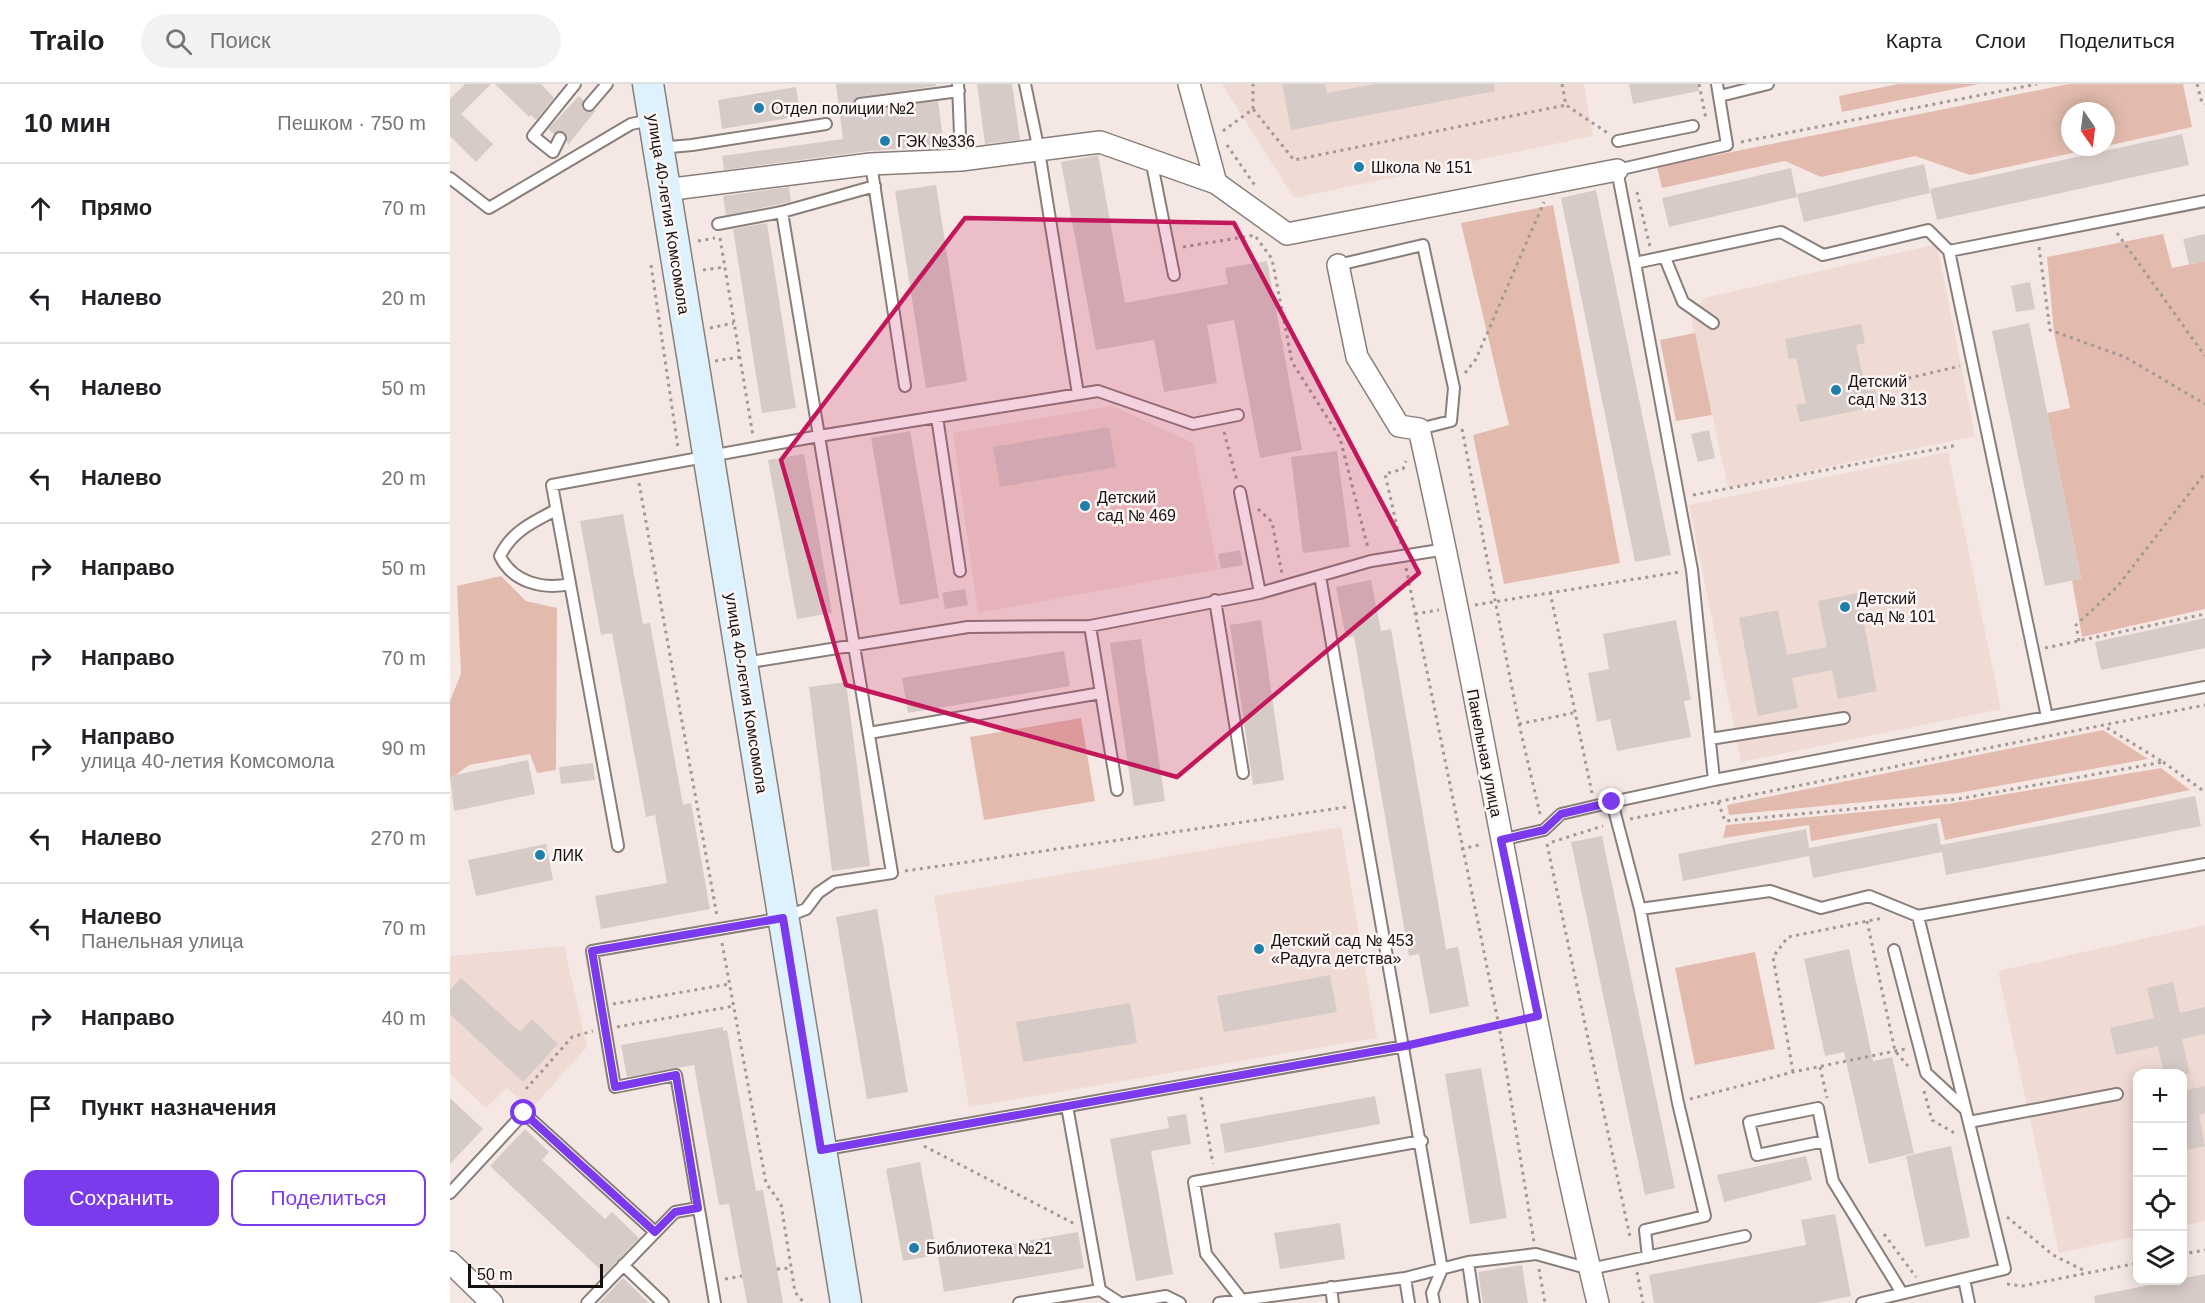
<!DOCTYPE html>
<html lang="ru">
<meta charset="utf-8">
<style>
:root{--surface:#fff;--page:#f2f2f2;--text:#202124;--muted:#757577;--line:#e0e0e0;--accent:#7c3aed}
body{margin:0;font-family:Arial,sans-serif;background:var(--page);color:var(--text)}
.controls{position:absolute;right:18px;bottom:18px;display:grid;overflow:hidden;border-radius:12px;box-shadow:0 3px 15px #0003}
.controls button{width:54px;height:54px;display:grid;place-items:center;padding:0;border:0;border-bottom:2px solid var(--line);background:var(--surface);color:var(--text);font:30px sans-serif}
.compass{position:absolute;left:1611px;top:18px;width:54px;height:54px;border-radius:50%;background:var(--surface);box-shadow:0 3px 15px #0003;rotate:166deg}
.scale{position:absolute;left:18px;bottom:15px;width:135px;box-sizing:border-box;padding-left:6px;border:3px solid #151110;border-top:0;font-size:16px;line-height:21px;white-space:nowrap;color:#151110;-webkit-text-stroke:4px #fef6f4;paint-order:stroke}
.stop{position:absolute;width:18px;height:18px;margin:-14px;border:4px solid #7c3aed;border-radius:50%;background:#fff}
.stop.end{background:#7c3aed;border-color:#fff;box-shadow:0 2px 6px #0008}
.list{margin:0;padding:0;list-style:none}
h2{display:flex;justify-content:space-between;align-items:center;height:78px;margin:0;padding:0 24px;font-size:26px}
h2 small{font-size:20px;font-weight:400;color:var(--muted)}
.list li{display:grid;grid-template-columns:39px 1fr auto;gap:18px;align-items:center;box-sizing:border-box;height:90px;padding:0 24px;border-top:2px solid var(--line)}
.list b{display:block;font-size:22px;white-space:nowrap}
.list p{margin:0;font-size:20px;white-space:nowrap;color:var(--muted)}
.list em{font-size:20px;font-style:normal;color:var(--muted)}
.actions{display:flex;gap:12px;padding:18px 24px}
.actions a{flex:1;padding:14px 0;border:2px solid var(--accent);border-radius:12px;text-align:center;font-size:21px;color:var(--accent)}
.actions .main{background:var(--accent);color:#fff}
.icon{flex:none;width:33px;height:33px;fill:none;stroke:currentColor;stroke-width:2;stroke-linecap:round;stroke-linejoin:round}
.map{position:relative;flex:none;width:1755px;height:1219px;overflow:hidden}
header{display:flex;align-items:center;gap:36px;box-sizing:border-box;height:84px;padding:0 30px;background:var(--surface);border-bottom:2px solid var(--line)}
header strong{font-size:28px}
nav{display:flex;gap:33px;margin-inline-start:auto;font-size:21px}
.search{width:420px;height:54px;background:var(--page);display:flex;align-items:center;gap:15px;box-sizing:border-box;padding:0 21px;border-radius:33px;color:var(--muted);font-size:22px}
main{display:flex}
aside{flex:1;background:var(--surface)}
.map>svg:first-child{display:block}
.built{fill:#efdad4}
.green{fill:#e3bbae}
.building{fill:#d7cbc7}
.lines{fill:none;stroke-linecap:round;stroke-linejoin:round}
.lane-casing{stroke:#897e7a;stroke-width:14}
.street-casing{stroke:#897e7a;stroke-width:24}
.secondary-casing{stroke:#897e7a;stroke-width:33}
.path{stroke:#a29996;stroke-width:3;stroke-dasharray:3 4.5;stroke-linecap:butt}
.lane{stroke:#fff;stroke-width:10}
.street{stroke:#fff;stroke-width:21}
.secondary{stroke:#def2fd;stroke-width:30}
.route{stroke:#7c3aed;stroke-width:8}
.marked{fill:#c2185b;fill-opacity:0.2;stroke:#c2185b;stroke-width:4.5;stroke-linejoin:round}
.poi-dot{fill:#1d80ab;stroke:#fef6f4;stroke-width:2}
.labels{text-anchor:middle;stroke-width:5;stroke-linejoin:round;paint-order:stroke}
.poi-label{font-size:16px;fill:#151110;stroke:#fef6f4;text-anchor:start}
.street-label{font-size:16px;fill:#151110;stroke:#fef6f4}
</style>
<header>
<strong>Trailo</strong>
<div class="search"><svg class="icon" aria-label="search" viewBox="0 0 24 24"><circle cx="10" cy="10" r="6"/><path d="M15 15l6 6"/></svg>Поиск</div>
<nav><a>Карта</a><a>Слои</a><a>Поделиться</a></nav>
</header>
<main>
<aside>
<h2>10 мин<small>Пешком · 750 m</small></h2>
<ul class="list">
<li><svg class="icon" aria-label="ahead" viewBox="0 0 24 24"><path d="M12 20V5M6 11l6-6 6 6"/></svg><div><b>Прямо</b></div><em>70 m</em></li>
<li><svg class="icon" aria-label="left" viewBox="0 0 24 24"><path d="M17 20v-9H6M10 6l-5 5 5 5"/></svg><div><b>Налево</b></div><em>20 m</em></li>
<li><svg class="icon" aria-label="left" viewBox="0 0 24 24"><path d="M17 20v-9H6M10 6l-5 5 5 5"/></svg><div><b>Налево</b></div><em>50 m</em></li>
<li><svg class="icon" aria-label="left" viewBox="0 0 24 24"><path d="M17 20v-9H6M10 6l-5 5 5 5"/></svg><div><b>Налево</b></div><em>20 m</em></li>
<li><svg class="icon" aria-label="right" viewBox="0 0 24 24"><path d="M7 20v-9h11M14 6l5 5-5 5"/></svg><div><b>Направо</b></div><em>50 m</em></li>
<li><svg class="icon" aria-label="right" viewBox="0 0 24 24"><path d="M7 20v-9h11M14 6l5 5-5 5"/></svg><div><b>Направо</b></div><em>70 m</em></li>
<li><svg class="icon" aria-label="right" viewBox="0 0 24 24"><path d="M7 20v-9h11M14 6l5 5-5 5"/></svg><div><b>Направо</b><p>улица 40-летия Комсомола</p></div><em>90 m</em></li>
<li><svg class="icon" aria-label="left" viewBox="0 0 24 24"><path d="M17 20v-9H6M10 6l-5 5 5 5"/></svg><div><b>Налево</b></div><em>270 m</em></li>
<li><svg class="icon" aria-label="left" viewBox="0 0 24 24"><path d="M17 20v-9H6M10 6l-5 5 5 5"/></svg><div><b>Налево</b><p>Панельная улица</p></div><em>70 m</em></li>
<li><svg class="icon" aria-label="right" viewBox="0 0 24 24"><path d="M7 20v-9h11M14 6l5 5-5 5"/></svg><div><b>Направо</b></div><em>40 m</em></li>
<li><svg class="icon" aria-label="arrive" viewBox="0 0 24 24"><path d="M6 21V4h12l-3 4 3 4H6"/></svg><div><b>Пункт назначения</b></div></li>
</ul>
<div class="actions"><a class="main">Сохранить</a><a>Поделиться</a></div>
</aside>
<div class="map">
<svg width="1755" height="1219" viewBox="0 0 1755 1219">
<rect width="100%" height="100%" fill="#f5e8e4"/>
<path class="built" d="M772,0H1134L1143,52L844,114Z
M1487,160L1525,352L1278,404L1241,233L1254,214Z
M662,322L743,359L768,485L528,529L503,349Z
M1498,368L1551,625L1291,678L1239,421Z
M891,743L927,954L519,1023L484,812Z
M1755,841V1137L1733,1142L1732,990H1688L1687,1152L1609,1169L1548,887Z
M114,862L137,963L81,1025L57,1004L36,1024L0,990V872Z"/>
<path class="green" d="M1448,0H1529L1392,28L1389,12Z
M1619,0H1733L1742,43L1656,62V27H1620V63H1650L1520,91L1465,72L1371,93L1335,77L1212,104L1207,83Z
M1103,121L1170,479L1054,500L1023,351L1059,341L1011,139Z
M1713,150L1722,184L1755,177V525L1632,553L1622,496L1631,494L1597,329L1620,324L1604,248L1597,173Z
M1245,249L1262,331L1226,337L1210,256Z
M51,492L76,517L107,524L106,686L87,689L80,670L19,681L0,695V617L11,590L7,502Z
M631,634L645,717L534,736L520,653Z
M1653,646L1698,675L1508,709L1279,731L1277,721Z
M1711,684L1740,706L1495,756L1490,734L1361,757L1359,741L1273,754L1276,741L1498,720Z
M1305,868L1325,965L1245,981L1225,884Z"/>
<path class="building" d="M15,0H41L11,30L43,60L26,78L0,52V15Z
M45,0H91L104,14L86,36L81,31L79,33Z
M386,0H486V2L409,13L403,17V22L411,27L488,17L494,62L419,67L274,86L272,72L393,55Z
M527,0H562L570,56L535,60Z
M832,0H875L877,9L925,0H1044L1045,7L841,46Z
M1179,0H1248L1249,7L1183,20Z
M346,3L351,32L272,45L268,16Z
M129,12L133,16L132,23L135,27L146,26L118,61L114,48L104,50L98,45Z
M1732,50L1739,81L1487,136L1480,105Z
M648,71L675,219L778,200L775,184L817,177L852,366L810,374L784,236L757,241L767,299L714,308L704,256L646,266L611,78Z
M1474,80L1480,109L1354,138L1347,110Z
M1341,84L1347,113L1219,143L1212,114Z
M486,101L517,297L476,304L445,107Z
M339,103L341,118L276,131L273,112Z
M1146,106L1221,471L1185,478L1111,114Z
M317,139L346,324L312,329L283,145Z
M1755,150V177L1739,180L1733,155Z
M1580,198L1585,225L1566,228L1561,202Z
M1579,239L1631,495L1595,502L1542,247Z
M1411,240L1415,259L1406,261L1416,307L1425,305L1429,322L1350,338L1346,321L1356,319L1346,274L1339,275L1335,255Z
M659,343L666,383L550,403L543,363Z
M1259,346L1265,374L1248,378L1241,350Z
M460,347L489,514L450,521L421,354Z
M887,367L900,463L853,469L841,373Z
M354,370L382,529L347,535L318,376Z
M173,430L193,540L200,539L233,721L241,719L260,825L151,845L145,812L217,799L205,731L196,733L162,549L151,551L130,437Z
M790,466L793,481L771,485L768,470Z
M921,496L931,547L941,545L996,865L1008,863L1019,922L980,930L969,870L959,872L904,552L896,554L886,503Z
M515,505L518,521L495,525L492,509Z
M1408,509L1427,607L1388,615L1382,586L1342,594L1348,624L1308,632L1289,534L1328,526L1337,571L1377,563L1368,517Z
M1755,534V564L1651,586L1645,558Z
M811,536L834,696L803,701L780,541Z
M1226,536L1241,616L1234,617L1241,653L1167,667L1160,635L1147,638L1138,589L1159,585L1153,550Z
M691,555L715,717L684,722L660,559Z
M614,567L620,602L458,629L452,594Z
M396,598L420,782L382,787L359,603Z
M78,676L85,710L4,727L0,692Z
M143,679L145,696L111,700L109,683Z
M1745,712L1751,742L1496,791L1492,768L1363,794L1359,772L1233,797L1228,770L1356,745L1359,764L1487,739L1491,761Z
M1152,752L1225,1104L1195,1111L1121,758Z
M96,760L103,796L26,812L18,776Z
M427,825L458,1008L417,1015L386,833Z
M1399,865L1423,977L1442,973L1464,1069L1419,1080L1394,968L1375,972L1354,875Z
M880,891L887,928L774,948L767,912Z
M11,894L70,948L82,935L108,960L73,998L0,930V906Z
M1723,898L1730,929L1755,923V950L1732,955L1740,990H1714L1708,962L1666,971L1660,944L1704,934L1697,904Z
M680,919L687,959L573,978L566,938Z
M273,943V947L277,946L306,1107L313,1106L333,1219H297L279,1120L269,1121L244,981L177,993L171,961Z
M1031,984L1057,1134L1020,1140L995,990Z
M1755,1002V1029L1749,1031L1755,1062L1732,1067V1007Z
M925,1012L930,1040L775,1069L770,1040Z
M0,1014L33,1045L0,1080Z
M736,1030L741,1060L701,1067L723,1190L686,1197L660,1055L719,1044L717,1033Z
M75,1045L99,1068L92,1076L155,1135L162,1128L189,1154L155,1190L40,1082Z
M1501,1062L1520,1153L1475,1163L1456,1072Z
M1356,1072L1362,1096L1274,1118L1267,1091Z
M470,1078L487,1171L453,1177L436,1085Z
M1385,1130L1401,1212L1367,1219H1204L1199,1191L1356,1161L1351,1136Z
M890,1139L895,1175L830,1185L824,1149Z
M628,1148L634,1184L494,1208L488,1173Z
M1072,1181L1078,1219H1033L1028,1188Z
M1755,1190V1219H1645L1644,1212Z
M173,1194L199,1219H149Z"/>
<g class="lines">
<g class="lane-casing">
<path id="lane" d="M508,0L511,76
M575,0L589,67L628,310
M1267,0L1277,61L1167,86L1185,179L1331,148L1373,171L1478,146L1499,167L1755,117
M1270,12L1318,0
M410,20L509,7
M139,21L157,0
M110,54L103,68L83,52L125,0
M1168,57L1243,42
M209,64L242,61L376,40
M701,75L724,191
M421,80L455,302
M0,94L39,124L181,40L200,36
M332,128L369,352L648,307L743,340L788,331
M268,140L332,128L425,102
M1499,167L1597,633
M1215,174L1233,218L1263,239
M1185,179L1242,486L1264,696
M888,181L973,161L1004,304L1001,337L969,345
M487,333L510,487
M790,408L810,509
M106,426C83,438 62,447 50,472C62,498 93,506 120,500
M870,492L992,1185L982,1209L984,1219
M765,516L793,689
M640,542L667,706
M294,579L518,543L640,542L810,509L921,477L996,465
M419,649L651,609
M1260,655L1394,634
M1162,718L1190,825L1228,1019L1255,1132L1195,1146L1198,1173
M1051,756L1094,746L1111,730L1162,718L1264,696L1755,603
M168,762L102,401L369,352L442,789L384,798L368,809L356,825L333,834L142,867L165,1003L226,991L265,1219
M1190,825L1320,807L1371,824L1419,812L1468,832
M1444,866L1476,989L1515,1025
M617,1022L650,1206
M1519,1038L1667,1010
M1375,1057L1307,1071L1299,1038L1368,1024L1383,1097L1452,1209
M371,1066L955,962
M0,1109L74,1029L205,1148
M1018,1178L1024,1219
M173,1181L213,1219
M955,1194L959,1219
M1514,1195L1519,1219
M881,1203L883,1219
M792,1216L756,1170L744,1098L972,1057
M137,1219L225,1128L248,1124
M569,1219L650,1206L670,1219
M674,1219L716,1212L730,1219
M769,1219L955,1194L1018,1178L1086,1170L1140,1185L1295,1152
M1412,1219L1555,1185L1468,832L1755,780"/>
</g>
<g class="street-casing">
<path id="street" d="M739,0L766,99
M215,106L421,80L511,76L650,58L766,99L837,150L1167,86
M888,181L907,273L949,342L969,345C1035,635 1078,930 1148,1219
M0,1178L42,1219"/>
</g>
<g class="secondary-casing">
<path id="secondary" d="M198,0L396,1219"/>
</g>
<path class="path" d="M1112,0L1116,21L1159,50
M1249,0L1256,35
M1747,0L1752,19L1755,20
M803,25V0
M773,47L803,25L844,76L1116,21
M1291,58L1587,0
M777,61L806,103
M1187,108L1200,163
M1667,149L1755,272
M806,153L822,175L842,278L890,354L918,464
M270,154L303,352
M248,157L265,154
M733,163L806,151
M1589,163L1600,246L1675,273L1755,320
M201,181L228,364
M253,186L275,183
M260,244L284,239
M265,277L290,273
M1015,289L1026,275L1094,118
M1451,296L1510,282
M1012,345L1069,640L1090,730
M774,348L787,397
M189,399L267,832
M1243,411L1508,361
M808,425L822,438L832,490
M951,460L935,390L953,385L956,377
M956,484L1049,942L1084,1158
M1100,508L1142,709
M1025,521L1229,488
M965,530L989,526
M1629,557L1626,541L1667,503L1755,389
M1595,564L1755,530
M1069,640L1123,629
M1713,678L1755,708
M1268,718L1275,737L1508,715L1713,678L1654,642
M1180,735L1755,621
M1102,758L1153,742
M1097,760L1180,1153
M1011,765L1033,760
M455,787L897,723
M1417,837L1445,967L1458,982
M272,859L316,1099L331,1120L345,1208L354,1219
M163,920L280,900
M167,943L284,922
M966,960L1068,937
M1370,983L1377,1014
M1343,988L1323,873L1338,853L1433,834
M76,1005L122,953L143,947
M1474,1007L1482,1036L1508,1051
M751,1013L763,1080
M1240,1015L1343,988L1455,965
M474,1062L625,1140
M1557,1133L1603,1171L1635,1187
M1434,1150L1466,1193
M1732,1170L1755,1166
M327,1185L341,1184
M1089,1185L1095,1219
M1187,1188L1193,1219
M275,1195L292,1192
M1557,1200L1572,1202L1688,1179"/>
<use href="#lane" class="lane"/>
<use href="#street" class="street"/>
<use href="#secondary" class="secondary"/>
</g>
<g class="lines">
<path class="route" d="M74,1029L205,1148L225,1128L248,1124L226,991L165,1003L142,867L333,834L371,1066L955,962L1088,932L1051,756L1094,746L1111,730L1162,718"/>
</g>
<path class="marked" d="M515,134L784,139L969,489L727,693L396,601L331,376Z"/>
<g class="poi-dot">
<circle cx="309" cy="24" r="6"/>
<circle cx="435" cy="57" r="6"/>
<circle cx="909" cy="83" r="6"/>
<circle cx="1386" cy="306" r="6"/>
<circle cx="635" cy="422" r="6"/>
<circle cx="1395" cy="523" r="6"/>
<circle cx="90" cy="771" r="6"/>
<circle cx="809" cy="865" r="6"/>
<circle cx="464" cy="1164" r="6"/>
</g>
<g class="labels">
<g class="poi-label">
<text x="321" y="30">Отдел полиции №2</text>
<text x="447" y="63">ГЭК №336</text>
<text x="921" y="89">Школа № 151</text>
<text x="1398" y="303">Детский<tspan x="1398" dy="18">сад № 313</tspan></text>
<text x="647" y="419">Детский<tspan x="647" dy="18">сад № 469</tspan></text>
<text x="1407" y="520">Детский<tspan x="1407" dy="18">сад № 101</tspan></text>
<text x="102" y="777">ЛИК</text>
<text x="821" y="862">Детский сад № 453<tspan x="821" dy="18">«Радуга детства»</tspan></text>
<text x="476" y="1170">Библиотека №21</text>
</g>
<g class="street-label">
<text transform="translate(219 130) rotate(81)" y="6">улица 40-летия Комсомола</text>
<text transform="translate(297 609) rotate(81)" y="6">улица 40-летия Комсомола</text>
<text transform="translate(1035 669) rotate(79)" y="6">Панельная улица</text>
</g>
</g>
</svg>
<div class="controls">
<button>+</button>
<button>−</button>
<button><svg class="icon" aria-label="locate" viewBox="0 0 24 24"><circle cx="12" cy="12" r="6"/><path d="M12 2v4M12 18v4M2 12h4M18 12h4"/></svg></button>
<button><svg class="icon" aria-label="layers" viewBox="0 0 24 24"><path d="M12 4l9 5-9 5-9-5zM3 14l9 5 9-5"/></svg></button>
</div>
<svg class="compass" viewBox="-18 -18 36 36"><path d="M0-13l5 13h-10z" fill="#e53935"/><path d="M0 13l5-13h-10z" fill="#757577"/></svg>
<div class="scale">50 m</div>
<div class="stop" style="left:74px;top:1029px"></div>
<div class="stop end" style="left:1162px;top:718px"></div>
</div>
</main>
